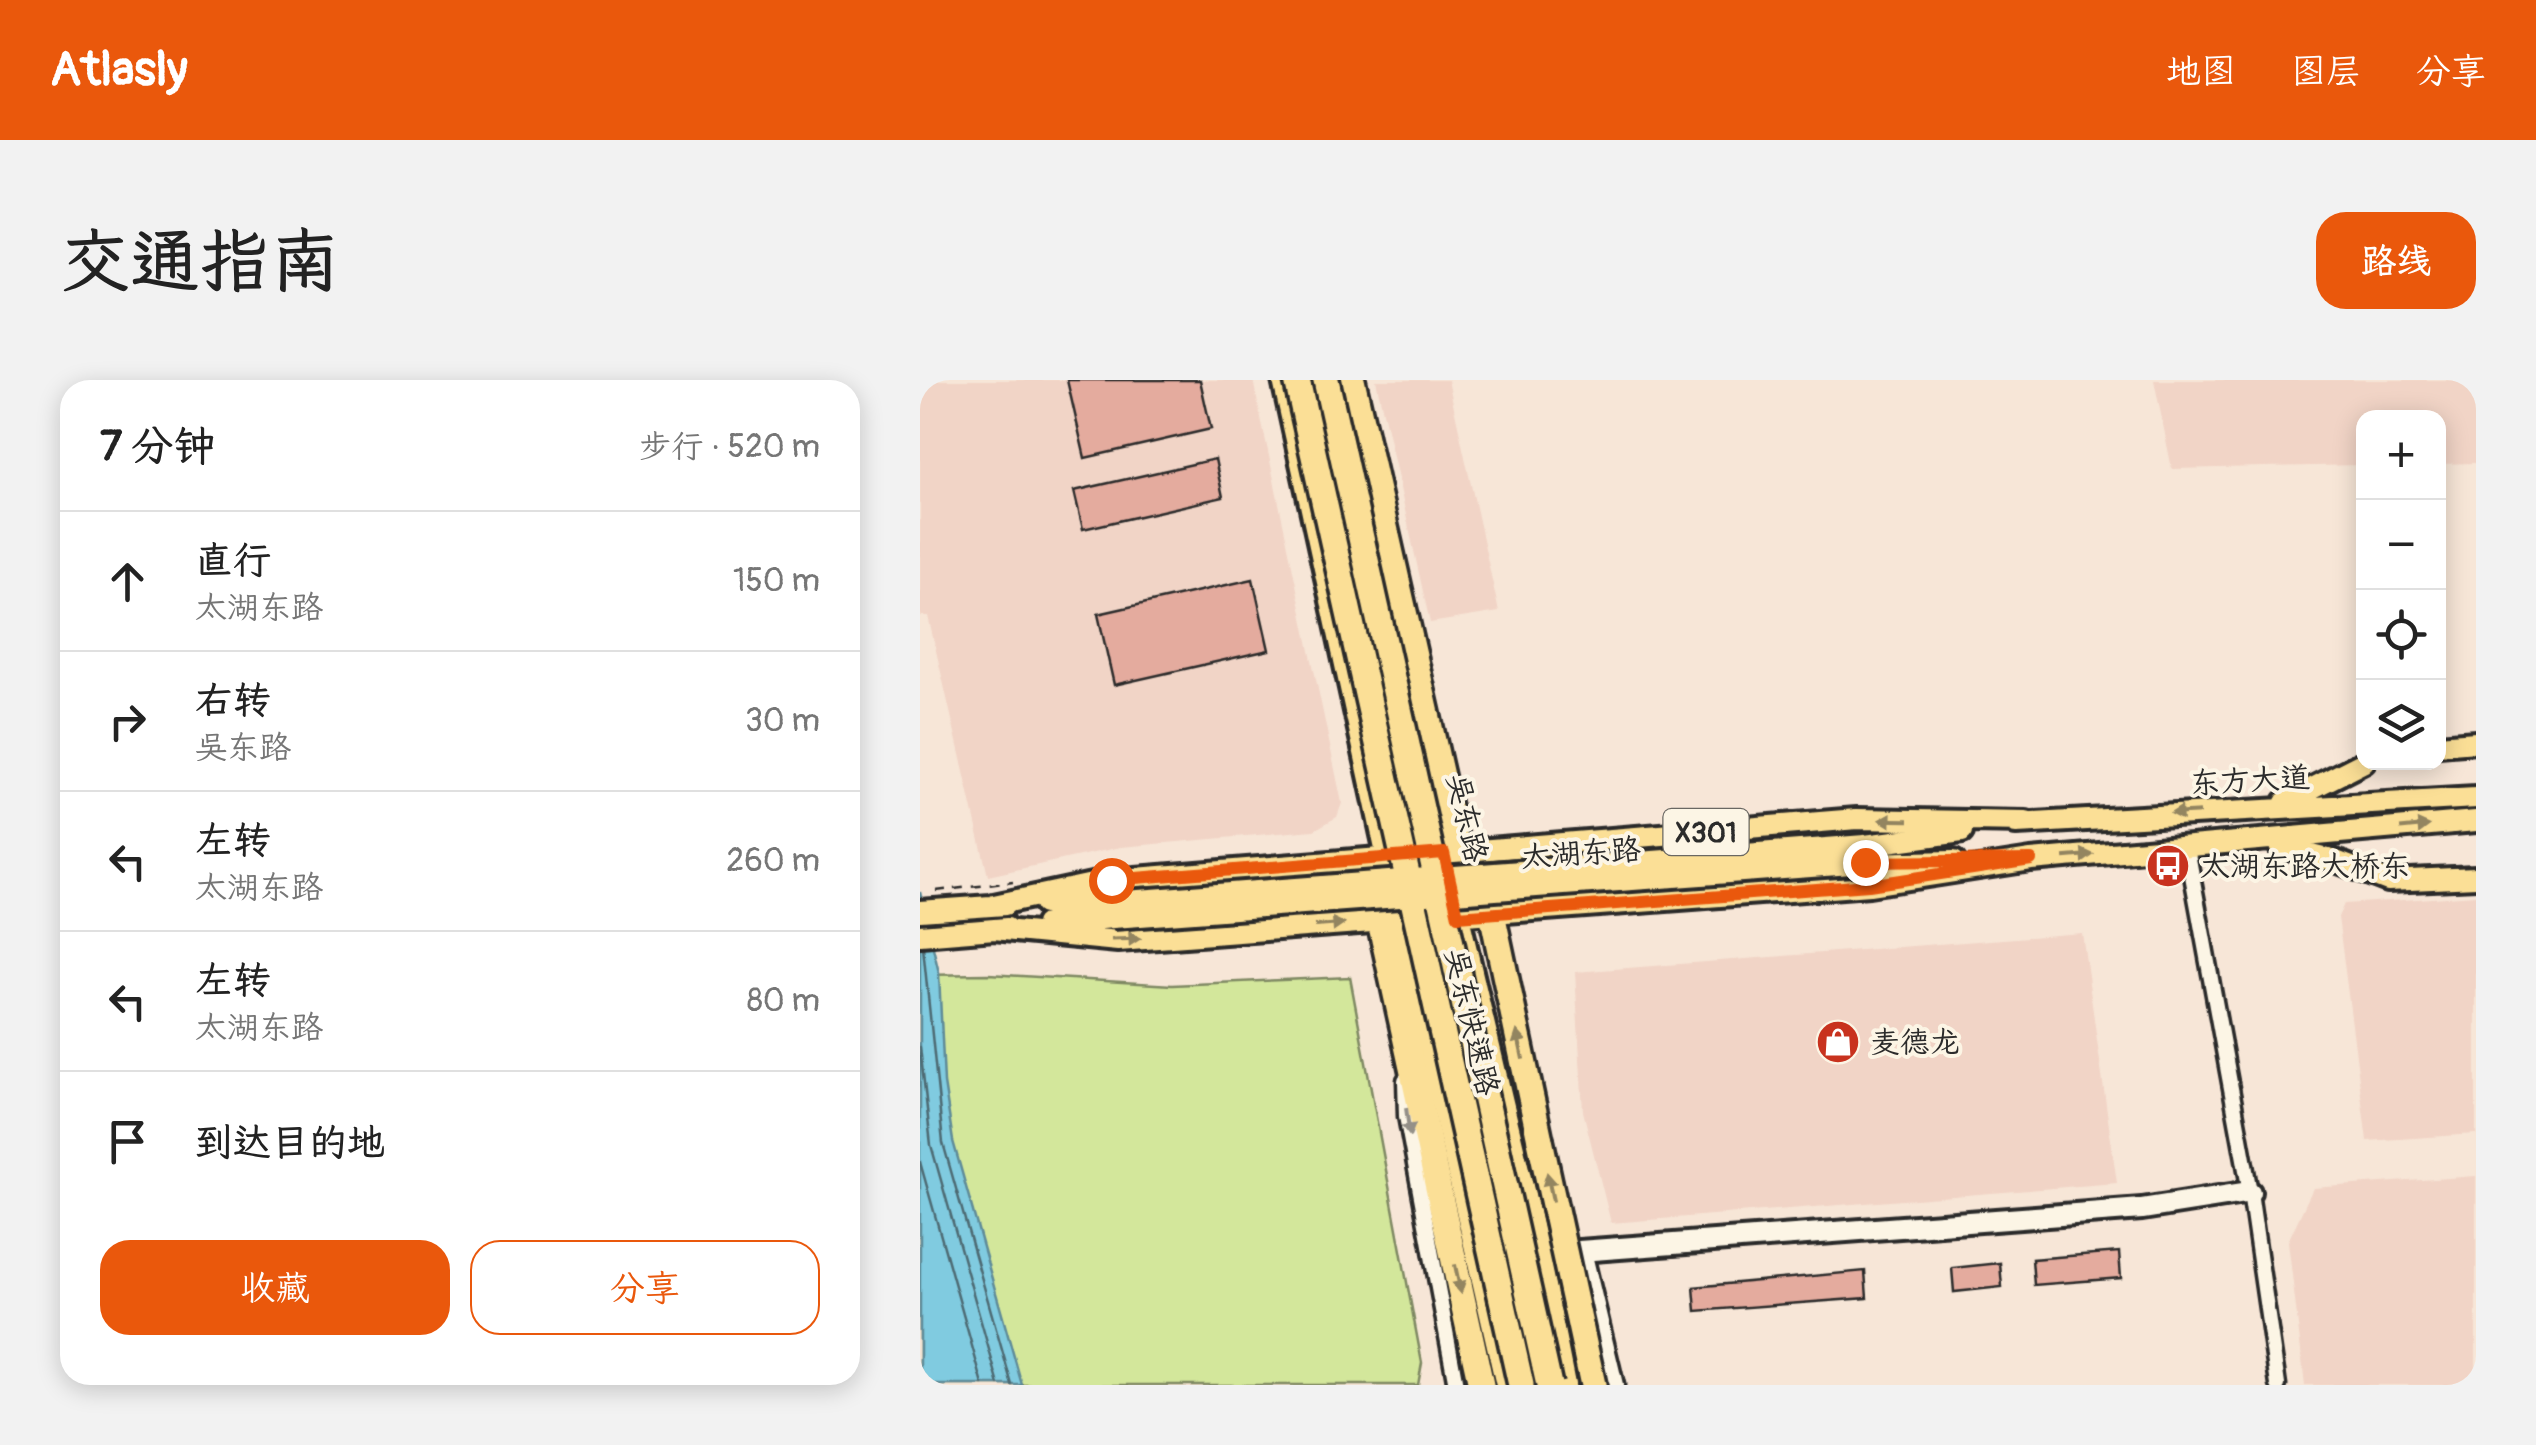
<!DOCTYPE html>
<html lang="zh">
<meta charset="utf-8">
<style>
:root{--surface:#fff;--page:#f2f2f2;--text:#222;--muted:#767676;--line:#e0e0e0;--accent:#ea580c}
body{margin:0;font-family:Pangolin,"LXGW WenKai TC",sans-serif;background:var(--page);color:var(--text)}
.controls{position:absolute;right:30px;top:30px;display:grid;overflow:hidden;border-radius:20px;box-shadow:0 5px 25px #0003}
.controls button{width:90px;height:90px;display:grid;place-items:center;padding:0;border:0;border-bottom:2px solid var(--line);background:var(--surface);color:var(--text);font:50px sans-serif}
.stop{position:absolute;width:30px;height:30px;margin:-22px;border:8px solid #ea580c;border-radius:50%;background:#fff}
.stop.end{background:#ea580c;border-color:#fff;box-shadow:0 2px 10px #0008}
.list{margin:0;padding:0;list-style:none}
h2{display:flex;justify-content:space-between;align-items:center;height:130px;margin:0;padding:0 40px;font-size:42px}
h2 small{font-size:32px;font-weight:400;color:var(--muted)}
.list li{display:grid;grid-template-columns:65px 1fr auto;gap:30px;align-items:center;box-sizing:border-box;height:140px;padding:0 40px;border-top:2px solid var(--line)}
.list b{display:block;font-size:38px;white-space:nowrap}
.list p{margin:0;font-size:32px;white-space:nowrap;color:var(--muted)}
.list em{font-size:32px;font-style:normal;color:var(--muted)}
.actions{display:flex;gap:20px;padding:30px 40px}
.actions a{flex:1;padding:22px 0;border:2px solid var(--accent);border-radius:30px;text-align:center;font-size:35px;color:var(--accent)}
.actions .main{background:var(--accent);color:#fff}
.icon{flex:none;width:55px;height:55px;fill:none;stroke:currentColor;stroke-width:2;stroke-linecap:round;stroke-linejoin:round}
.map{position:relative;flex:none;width:1556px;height:1005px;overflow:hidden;border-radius:30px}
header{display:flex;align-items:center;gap:60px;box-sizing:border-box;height:140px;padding:0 50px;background:var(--accent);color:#fff}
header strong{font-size:48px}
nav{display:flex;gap:55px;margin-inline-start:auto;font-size:35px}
.intro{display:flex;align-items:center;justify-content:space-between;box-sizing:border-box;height:240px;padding:0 60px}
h1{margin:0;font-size:70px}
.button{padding:25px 45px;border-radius:30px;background:var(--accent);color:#fff;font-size:35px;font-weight:700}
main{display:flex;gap:60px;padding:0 60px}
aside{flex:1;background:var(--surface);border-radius:30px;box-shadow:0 5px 25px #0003}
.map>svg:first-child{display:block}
.built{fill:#f1d4c6}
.green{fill:#d3e79b;stroke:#7f8963;stroke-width:2.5}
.water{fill:#80cbe0;stroke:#5e8b98;stroke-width:2.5}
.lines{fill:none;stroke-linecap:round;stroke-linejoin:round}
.shore{stroke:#4d6b73;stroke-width:2.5}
.building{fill:#e4ab9e;stroke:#2b2b2b;stroke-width:2.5}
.street-casing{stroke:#2b2b2b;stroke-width:21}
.secondary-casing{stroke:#2b2b2b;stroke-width:28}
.primary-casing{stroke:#2b2b2b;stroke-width:28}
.highway-casing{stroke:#2b2b2b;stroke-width:32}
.path{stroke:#2b2b2b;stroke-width:2.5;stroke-dasharray:10 8;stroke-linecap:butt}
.street{stroke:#fcf5e5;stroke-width:14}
.secondary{stroke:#fcf5e5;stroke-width:20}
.primary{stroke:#fbdf96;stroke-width:20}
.highway{stroke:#fbdf96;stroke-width:25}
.primary-bridge-casing{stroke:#2b2b2b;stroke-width:28;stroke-linecap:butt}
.highway-bridge-casing{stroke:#2b2b2b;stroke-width:32;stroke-linecap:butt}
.primary-bridge{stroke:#fbdf96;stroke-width:20}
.highway-bridge{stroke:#fbdf96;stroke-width:25}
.oneway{fill:#938560}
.oneway2{fill:#949088}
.route{stroke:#ea580c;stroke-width:12}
.labels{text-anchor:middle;stroke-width:8;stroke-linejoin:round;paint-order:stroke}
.shield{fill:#fcf5e5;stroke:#6a6863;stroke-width:2.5}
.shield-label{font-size:28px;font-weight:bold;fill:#2b2b2b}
.street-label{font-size:30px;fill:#2b2b2b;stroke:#fcf5e5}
.poi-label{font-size:30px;fill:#2b2b2b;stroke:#fcf5e5;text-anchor:start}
</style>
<header>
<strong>Atlasly</strong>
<nav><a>地图</a><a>图层</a><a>分享</a></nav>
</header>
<div class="intro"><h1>交通指南</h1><a class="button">路线</a></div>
<main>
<aside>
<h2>7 分钟<small>步行 · 520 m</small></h2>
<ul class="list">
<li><svg class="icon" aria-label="ahead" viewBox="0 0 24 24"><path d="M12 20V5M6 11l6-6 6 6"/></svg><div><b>直行</b><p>太湖东路</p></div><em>150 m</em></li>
<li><svg class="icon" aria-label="right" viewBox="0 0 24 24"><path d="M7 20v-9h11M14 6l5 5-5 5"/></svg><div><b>右转</b><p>吴东路</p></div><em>30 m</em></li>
<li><svg class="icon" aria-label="left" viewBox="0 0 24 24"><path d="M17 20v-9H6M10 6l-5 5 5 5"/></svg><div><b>左转</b><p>太湖东路</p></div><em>260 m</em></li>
<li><svg class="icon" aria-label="left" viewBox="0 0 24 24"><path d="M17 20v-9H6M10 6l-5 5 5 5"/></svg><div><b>左转</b><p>太湖东路</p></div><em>80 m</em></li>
<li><svg class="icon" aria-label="arrive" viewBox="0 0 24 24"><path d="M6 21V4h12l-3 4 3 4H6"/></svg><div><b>到达目的地</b></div></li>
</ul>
<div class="actions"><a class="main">收藏</a><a>分享</a></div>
</aside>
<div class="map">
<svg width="1556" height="1005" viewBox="0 0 1556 1005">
<rect width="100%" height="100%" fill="#f7e6d7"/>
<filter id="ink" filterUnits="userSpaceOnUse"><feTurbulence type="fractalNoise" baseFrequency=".01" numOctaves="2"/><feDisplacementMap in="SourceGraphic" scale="20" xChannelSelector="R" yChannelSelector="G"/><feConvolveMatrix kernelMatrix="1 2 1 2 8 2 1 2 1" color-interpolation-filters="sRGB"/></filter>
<g filter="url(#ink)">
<path class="built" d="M0,0H333L422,423L417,437L394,450L201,467L68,496L8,236H0Z
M456,0H528L579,232L510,243Z
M1234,0H1556V83L1519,84L1518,38H1444L1443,85L1252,89Z
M1556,515V754L1447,761L1418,537L1424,524Z
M1162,553L1197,803L691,843L663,731L655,592Z
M1556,796V1005H1385L1368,861L1393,808Z"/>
<path class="green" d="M68,594L252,605L430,597L502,983L498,1005H0V595Z"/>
<path class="water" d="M0,512L19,593L24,703L33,761L102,1005H0Z"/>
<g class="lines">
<path class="shore" d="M3,567L23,763L92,1005
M0,667L11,765L79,1005
M0,782L63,1005"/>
</g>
<path class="building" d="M147,0H280L291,49L165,78Z
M295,79L303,117L163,149L154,111Z
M333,199L349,270L194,305L178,234Z
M1199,872L1201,898L1114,905L1112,879Z
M1080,883L1082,907L1034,912L1032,888Z
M945,891L947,918L776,931L774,907Z"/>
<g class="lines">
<g class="street-casing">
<path id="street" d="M1267,468L1330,812L1358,1005
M485,700L486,736L536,1005
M664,871L696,1005"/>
</g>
<g class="secondary-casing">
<path id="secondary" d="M619,874L1222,829L1330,812"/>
</g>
<g class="primary-casing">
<path id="primary" d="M363,0L469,487
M456,163L492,330
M1518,365L1556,362
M1365,422L1444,382
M1096,444L1556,418
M945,465L1042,452
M1360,467L1416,481L1468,501L1556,497
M945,483L1034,481
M124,524L192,522
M536,524L619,874L645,1005
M74,525L191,500L937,439L1106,442
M478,530L586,1005
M0,531L85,525
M126,544L193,538
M74,549L198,561L949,505L1111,480L1556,441
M0,555L87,548"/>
</g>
<g class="highway-casing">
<path id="highway" d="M432,0L538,472L572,533L620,760
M467,477L460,541L561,1005"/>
</g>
<path class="path" d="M16,511L93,502"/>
<use href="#street" class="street"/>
<use href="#secondary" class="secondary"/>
<use href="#primary" class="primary"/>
<use href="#highway" class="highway"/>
<g class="primary-bridge-casing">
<path id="primary-bridge" d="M192,522L945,465
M193,538L945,483"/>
</g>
<g class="highway-bridge-casing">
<path id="highway-bridge" d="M377,0L601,1005
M406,0L629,1005
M620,760L673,1005"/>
</g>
<use href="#primary-bridge" class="primary-bridge"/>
<use href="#highway-bridge" class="highway-bridge"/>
</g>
<defs><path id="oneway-solid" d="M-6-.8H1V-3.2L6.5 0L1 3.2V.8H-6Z" transform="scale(2.5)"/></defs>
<g class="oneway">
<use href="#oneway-solid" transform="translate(1265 433) rotate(177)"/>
<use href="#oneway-solid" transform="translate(974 440) rotate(-179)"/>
<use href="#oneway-solid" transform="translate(1495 447) rotate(-6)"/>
<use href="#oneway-solid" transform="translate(1159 476) rotate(-5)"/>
<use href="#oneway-solid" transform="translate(410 545) rotate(-4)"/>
<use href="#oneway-solid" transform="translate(206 559) rotate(-2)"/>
<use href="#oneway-solid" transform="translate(600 665) rotate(-102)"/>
<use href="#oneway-solid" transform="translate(630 807) rotate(-102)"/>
<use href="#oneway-solid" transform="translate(538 899) rotate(78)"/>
</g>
<use class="oneway2" href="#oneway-solid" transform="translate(488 742) rotate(82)"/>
</g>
<g class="lines" filter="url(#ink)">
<path class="route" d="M191,500L524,473L538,536L949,505L1111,480L945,482"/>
</g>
<defs>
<g id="bus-disc" transform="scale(2.25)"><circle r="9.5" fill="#c8321e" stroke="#fcf5e5"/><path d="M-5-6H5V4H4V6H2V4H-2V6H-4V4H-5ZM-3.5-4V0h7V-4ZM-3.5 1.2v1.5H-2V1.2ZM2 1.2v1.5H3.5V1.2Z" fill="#fff"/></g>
<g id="shop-disc" transform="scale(2.25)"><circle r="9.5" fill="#c8321e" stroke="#fcf5e5"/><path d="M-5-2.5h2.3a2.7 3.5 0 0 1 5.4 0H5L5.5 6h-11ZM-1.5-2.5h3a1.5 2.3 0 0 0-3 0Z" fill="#fff"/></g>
</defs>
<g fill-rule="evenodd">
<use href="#bus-disc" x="1248" y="486"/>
<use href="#shop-disc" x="918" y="662"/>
</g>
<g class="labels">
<rect class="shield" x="743.5" y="429" width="85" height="46" rx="8"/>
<g class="shield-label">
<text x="786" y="462">X301</text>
</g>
<g class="street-label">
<text transform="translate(1330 400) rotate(-3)" y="10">东方大道</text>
<text transform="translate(547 438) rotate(77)" y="10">吴东路</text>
<text transform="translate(661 473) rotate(-4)" y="10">太湖东路</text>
<text transform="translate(552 642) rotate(77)" y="10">吴东快速路</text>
</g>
<g class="poi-label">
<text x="1280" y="496">太湖东路大桥东</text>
<text x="950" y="672">麦德龙</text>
</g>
</g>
</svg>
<div class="controls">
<button>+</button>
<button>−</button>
<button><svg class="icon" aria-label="locate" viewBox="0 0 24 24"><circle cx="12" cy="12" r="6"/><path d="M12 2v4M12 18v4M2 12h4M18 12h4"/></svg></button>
<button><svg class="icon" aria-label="layers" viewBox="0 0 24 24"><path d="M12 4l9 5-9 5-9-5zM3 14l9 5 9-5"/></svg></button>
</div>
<div class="stop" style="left:191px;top:500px"></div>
<div class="stop end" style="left:945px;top:482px"></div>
</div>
</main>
